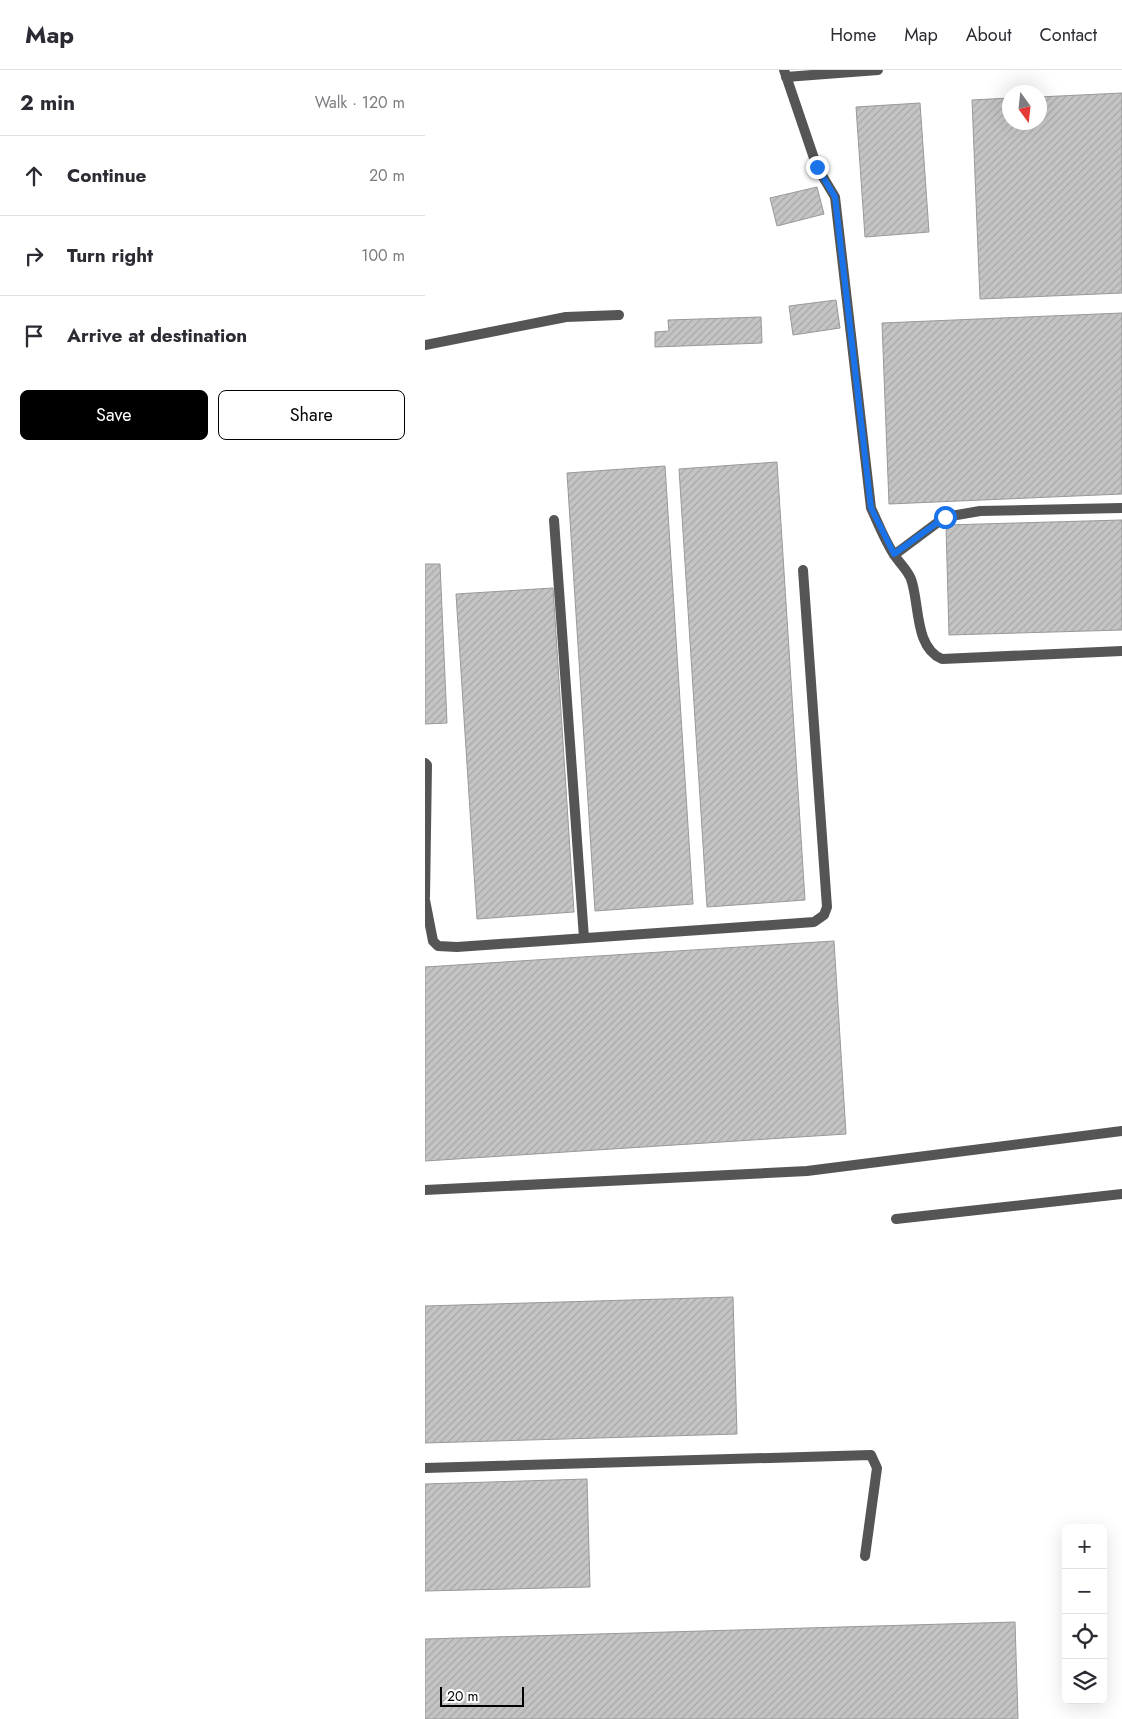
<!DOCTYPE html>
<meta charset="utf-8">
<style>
:root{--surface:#fff;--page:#f7f7f7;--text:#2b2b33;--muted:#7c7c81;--line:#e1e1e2;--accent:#000}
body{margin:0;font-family:Jost,sans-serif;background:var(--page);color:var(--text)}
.controls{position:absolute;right:15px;bottom:15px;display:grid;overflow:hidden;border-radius:8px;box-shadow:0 5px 20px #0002}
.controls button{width:45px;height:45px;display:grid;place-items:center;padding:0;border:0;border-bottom:1px solid var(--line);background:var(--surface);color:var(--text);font:25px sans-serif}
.compass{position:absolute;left:577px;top:15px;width:45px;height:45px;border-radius:50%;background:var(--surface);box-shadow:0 5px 20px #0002;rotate:165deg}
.scale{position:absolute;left:15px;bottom:12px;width:84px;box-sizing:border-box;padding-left:5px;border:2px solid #000;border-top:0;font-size:14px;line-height:18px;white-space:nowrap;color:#000;-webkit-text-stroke:4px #fff;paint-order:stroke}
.stop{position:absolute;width:15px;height:15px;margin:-11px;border:4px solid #1a73e8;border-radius:50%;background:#fff}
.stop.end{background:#1a73e8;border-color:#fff;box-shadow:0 1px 5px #0008}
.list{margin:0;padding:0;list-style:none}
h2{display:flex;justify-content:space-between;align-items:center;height:65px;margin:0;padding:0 20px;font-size:21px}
h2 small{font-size:16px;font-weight:400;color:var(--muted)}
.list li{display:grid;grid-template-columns:32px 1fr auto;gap:15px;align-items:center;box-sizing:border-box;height:80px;padding:0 20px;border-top:1px solid var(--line)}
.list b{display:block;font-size:19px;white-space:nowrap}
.list em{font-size:16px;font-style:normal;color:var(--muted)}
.actions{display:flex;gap:10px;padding:15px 20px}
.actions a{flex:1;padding:11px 0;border:1px solid var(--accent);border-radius:8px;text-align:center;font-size:18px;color:var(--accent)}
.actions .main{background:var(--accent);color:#fff}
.icon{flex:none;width:28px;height:28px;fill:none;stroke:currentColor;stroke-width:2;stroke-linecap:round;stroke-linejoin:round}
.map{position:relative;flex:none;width:697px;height:1649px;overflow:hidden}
header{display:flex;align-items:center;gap:30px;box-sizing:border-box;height:70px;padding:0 25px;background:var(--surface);border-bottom:1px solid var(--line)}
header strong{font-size:24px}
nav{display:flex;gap:28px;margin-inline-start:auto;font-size:18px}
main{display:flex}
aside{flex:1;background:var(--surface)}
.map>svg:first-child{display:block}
.building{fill:url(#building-hatch);stroke:#999}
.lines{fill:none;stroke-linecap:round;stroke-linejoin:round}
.lane{stroke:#555;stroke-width:10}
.street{stroke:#555;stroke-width:10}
.route{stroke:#1a73e8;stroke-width:6}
</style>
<header>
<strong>Map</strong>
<nav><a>Home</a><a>Map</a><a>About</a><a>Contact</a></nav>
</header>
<main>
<aside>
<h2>2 min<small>Walk · 120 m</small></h2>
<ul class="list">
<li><svg class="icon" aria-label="ahead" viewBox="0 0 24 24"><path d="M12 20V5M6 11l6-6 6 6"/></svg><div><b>Continue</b></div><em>20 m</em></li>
<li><svg class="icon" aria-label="right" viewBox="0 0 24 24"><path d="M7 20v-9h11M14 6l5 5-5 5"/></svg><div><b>Turn right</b></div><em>100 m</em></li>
<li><svg class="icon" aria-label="arrive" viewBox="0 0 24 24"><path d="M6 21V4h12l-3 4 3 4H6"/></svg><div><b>Arrive at destination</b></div></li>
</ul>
<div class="actions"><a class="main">Save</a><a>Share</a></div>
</aside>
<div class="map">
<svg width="697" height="1649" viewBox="0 0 697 1649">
<defs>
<pattern id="building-hatch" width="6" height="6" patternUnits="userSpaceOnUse" patternTransform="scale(1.25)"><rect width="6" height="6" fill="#c4c4c4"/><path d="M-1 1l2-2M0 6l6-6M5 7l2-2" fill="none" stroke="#a7a7a7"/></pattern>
</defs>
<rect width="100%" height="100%" fill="#fff"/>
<path class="building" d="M697,23V223L555,229L547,30L584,28V52H614V27Z
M495,33L504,162L440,167L431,37Z
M392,117L399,144L352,156L345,128Z
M411,230L415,258L368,265L364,236Z
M697,243V424L464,434L457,253Z
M336,247L337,273L230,277V262L244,261L243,250Z
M352,392L380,830L282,837L254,399Z
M240,396L268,834L170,841L142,403Z
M697,450V560L524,565L521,455Z
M0,494H15L22,653L0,654Z
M128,518L149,842L52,849L31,524Z
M409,871L421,1064L0,1091V897Z
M308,1227L312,1364L0,1373V1236Z
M162,1409L165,1517L0,1521V1414Z
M590,1552L593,1649H0V1569Z"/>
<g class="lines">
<path class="lane" d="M359,0L392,97L410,127L446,438C453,453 459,469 468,483C474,493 482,499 486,509C495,534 489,577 517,589L697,581
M361,7L453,0
M129,450L159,868
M469,485L520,447L555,441L697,438
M0,693L2,695L0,827
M0,830L8,871L13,876L32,877L389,852L399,845L402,837L378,500
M471,1149L697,1124
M0,1398L446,1385L452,1398L440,1486"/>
<path class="street" d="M0,275L141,247L194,245
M0,1120L382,1101L697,1061"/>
</g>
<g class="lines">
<path class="route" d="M392,97L410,127L446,438L469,484L520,447"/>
</g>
</svg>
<div class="controls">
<button>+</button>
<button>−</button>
<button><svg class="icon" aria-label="locate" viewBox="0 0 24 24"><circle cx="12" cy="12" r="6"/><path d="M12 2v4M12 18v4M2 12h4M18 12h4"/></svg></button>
<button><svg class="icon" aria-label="layers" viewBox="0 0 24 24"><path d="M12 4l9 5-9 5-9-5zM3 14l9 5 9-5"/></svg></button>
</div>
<svg class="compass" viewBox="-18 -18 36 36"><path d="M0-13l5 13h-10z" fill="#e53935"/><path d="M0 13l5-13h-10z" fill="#7c7c81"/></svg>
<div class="scale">20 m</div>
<div class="stop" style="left:520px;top:447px"></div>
<div class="stop end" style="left:392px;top:97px"></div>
</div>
</main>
